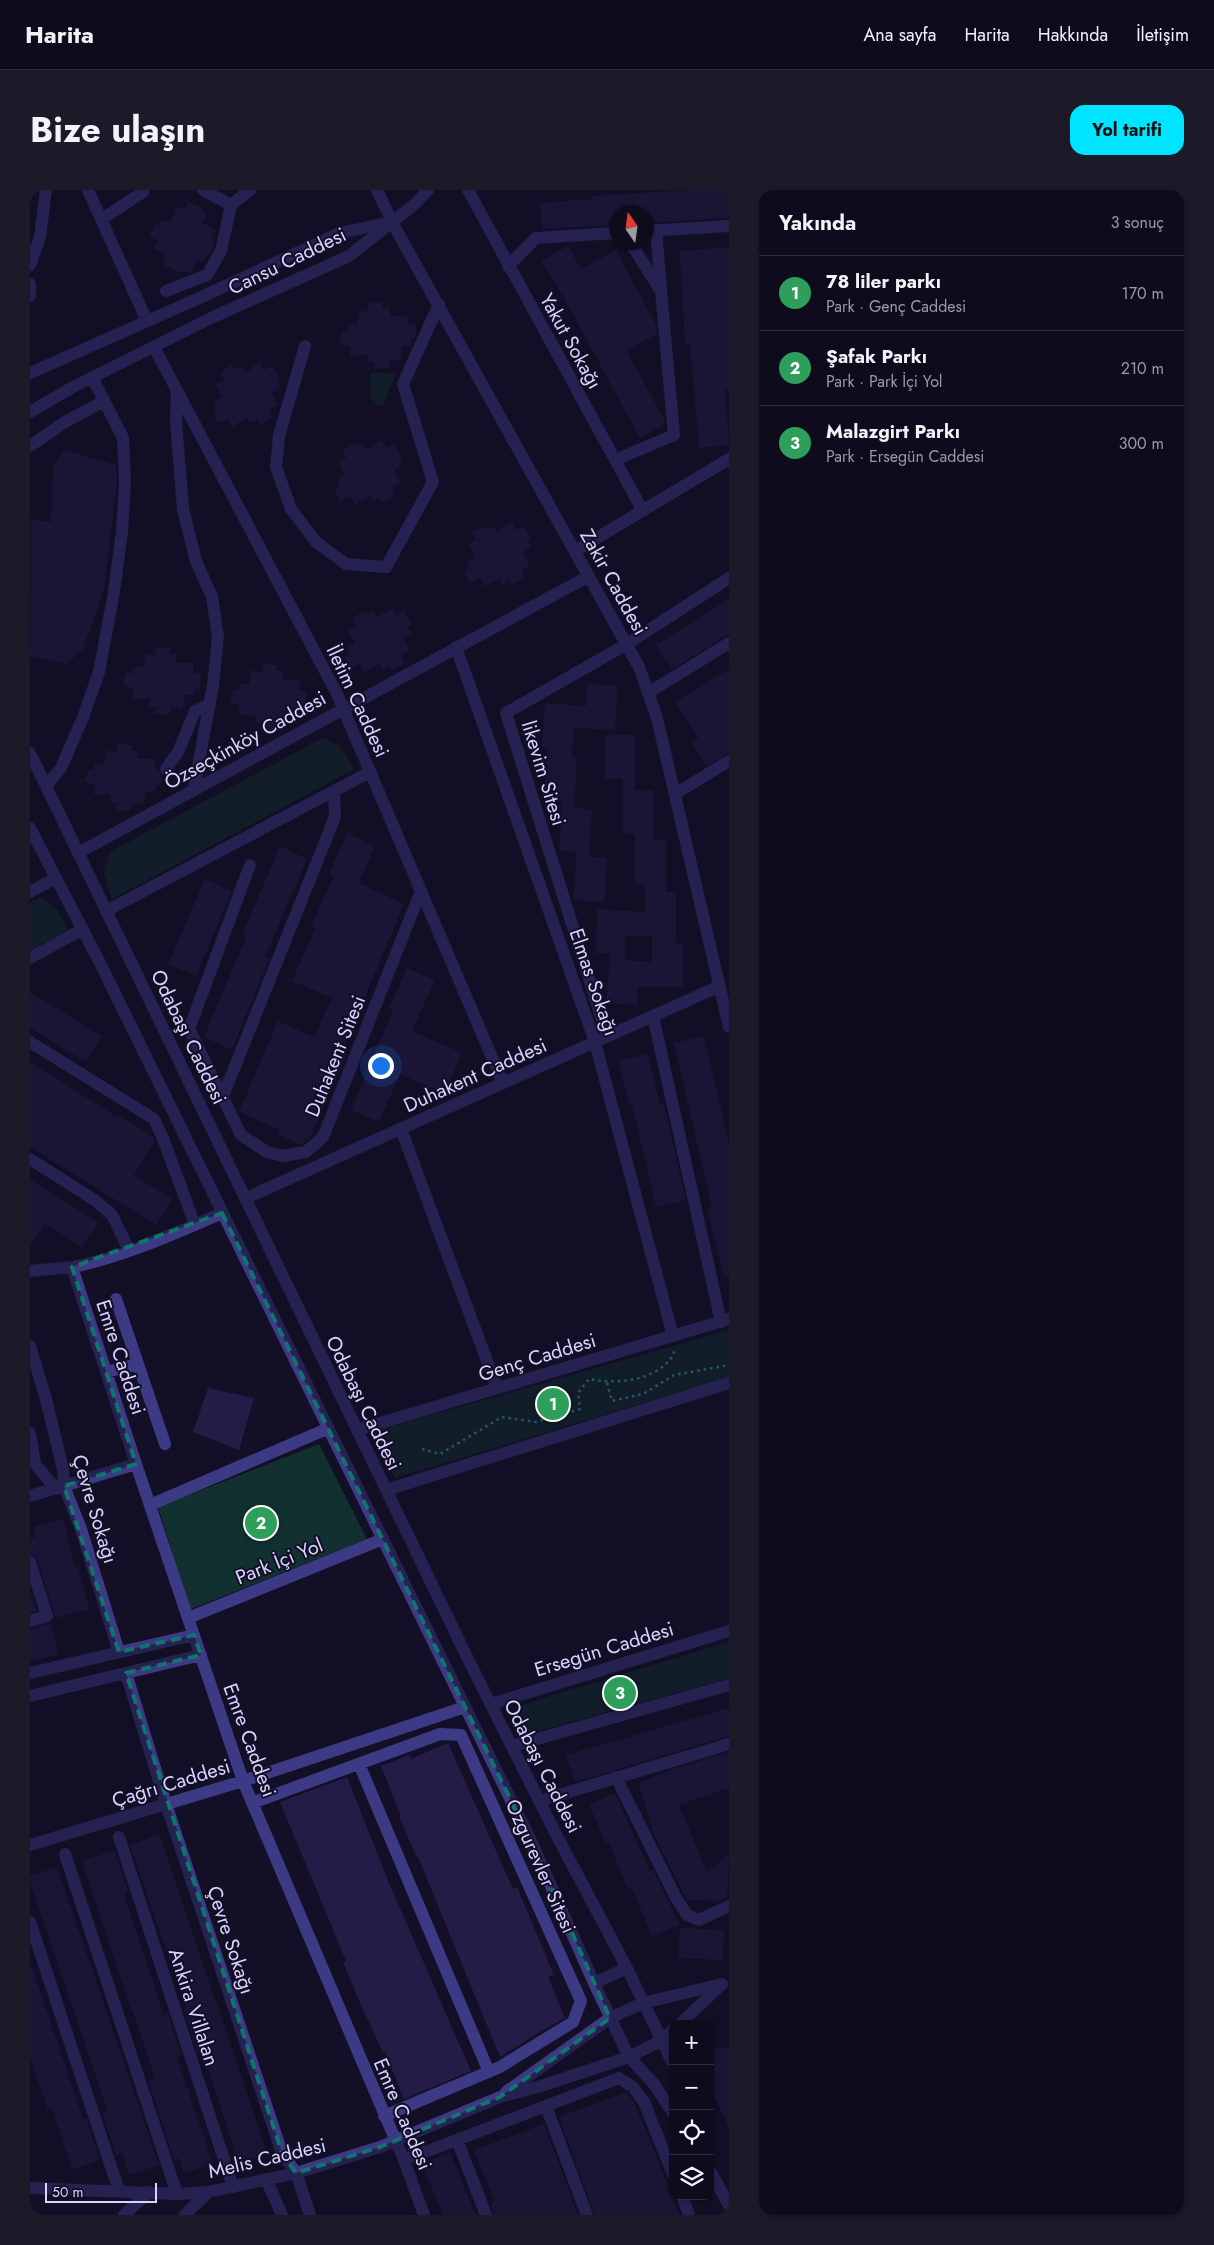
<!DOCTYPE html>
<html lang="tr">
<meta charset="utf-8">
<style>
:root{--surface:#0e0b1c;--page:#1c1929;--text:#f1f3f6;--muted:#9b9ba3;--line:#2e2b3b;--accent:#00e5ff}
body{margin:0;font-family:Jost,sans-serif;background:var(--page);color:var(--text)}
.controls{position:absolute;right:15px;bottom:15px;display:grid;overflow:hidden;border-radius:10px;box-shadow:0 1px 4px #0004}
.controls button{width:45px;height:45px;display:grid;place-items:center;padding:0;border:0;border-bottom:1px solid var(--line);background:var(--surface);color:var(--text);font:25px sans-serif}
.compass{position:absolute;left:579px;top:15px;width:45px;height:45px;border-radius:50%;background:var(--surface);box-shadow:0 1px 4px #0004;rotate:347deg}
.scale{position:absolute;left:15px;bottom:12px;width:112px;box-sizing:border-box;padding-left:5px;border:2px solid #d9d4ff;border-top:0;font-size:14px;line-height:18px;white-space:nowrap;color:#d9d4ff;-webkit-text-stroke:4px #130f26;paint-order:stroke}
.you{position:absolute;left:350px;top:875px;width:18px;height:18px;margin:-12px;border:4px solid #fff;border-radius:50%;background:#1a73e8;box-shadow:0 0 0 8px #1a73e833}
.badge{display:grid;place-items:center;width:32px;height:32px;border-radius:50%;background:var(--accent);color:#fff;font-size:16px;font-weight:700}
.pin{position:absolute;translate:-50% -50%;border:2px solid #fff;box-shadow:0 1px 5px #0006}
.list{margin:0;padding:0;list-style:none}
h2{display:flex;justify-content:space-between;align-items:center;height:65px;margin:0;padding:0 20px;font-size:21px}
h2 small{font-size:16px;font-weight:400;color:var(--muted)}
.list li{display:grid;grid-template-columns:32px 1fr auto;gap:15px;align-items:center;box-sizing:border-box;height:75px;padding:0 20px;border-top:1px solid var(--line)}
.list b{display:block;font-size:19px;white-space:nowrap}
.list p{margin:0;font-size:16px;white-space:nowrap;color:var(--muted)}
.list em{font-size:16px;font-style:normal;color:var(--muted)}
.icon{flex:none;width:28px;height:28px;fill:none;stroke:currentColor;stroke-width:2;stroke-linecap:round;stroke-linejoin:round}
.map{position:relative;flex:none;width:699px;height:2025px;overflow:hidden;border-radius:15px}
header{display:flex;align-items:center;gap:30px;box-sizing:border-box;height:70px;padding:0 25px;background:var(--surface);border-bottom:1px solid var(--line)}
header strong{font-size:24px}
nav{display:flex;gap:28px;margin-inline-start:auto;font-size:18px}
.intro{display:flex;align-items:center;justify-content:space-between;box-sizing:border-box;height:120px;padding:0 30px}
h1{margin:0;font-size:35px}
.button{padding:12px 22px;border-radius:15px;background:var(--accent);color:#111;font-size:18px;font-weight:700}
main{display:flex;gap:30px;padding:0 30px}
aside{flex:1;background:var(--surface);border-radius:15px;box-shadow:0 1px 4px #0004}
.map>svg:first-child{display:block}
.green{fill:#12302f}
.building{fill:#241b47;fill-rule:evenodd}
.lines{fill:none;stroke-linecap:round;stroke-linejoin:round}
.path{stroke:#2fb8b0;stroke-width:2.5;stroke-dasharray:2.5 4;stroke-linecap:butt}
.street{stroke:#3d3a85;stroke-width:12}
.marked{fill:none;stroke:#0f766e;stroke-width:4;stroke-dasharray:10 6;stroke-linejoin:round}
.labels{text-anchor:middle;stroke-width:4;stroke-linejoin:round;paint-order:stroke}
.street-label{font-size:20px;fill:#d9d4ff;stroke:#130f26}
</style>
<header>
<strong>Harita</strong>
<nav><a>Ana sayfa</a><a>Harita</a><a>Hakkında</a><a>İletişim</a></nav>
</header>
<div class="intro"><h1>Bize ulaşın</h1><a class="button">Yol tarifi</a></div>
<main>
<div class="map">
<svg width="699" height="2025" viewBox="0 0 699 2025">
<rect width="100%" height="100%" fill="#130f26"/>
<path class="green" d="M340,183H366L353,216H348L341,207Z
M293,548L310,556L324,579L82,709L74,683L80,662Z
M11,707L28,721L38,740L0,760V713Z
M699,1140V1187L365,1288L342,1242Z
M289,1254L337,1349L161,1419L128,1317Z
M699,1452V1488L498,1544L485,1517Z"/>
<path class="building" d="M657,0H699V28L616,33V22H586V35L512,39L510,13L562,9V6Z
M159,12L172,18V22L177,24L173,33L186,40L181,48L185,51L179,66L177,65L173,71L167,68L162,82L159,83L153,80L150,83L132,74L135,65L123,58L128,51L119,46L125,34L129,36L132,30L141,32L146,16L154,19Z
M538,56L551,79L586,60L626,135L627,144L596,160L634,229L635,234L610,248L534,108L511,71Z
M699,57V200H695L699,255L669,258L660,154L655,155L650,61Z
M339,112L353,113L352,118H359L361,126L377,125L378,134L386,135V146L381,151V156L372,157L371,171L361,170L359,178L344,179V173L337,172L338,165L320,166L321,157L309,154L313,141L317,142L318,135H327L329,120L338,122Z
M229,172L234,180L242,176L250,189L247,192L250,197L242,203L248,215L239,219L242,227L230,236L227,230L220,233L217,227L202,237L199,229L187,233L183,221L187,219L184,212L192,207L186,194L194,191L190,182L202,175L204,179L210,176L216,183Z
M351,250L357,257L364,254L372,267L369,270L372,274L364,280L371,293L362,296L364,305L352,313L349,308L343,311L340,305L325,315L321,307L309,310L305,298L310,297L307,290L314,284L308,272L316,269L313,260L324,253L326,257L332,254L338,260Z
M34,260L86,275L87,292L74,399L53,459L37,474L0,466L1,329L21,332L23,276Z
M482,333L486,340L494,336L502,350L498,352L502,358L493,362L500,375L491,380L495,388L481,395L478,390L472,394L470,388L454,397L450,388L441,393L434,382L439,379L436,372L445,368L438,355L446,350L442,342L454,336L456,339L463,336L466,342Z
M699,408V444L642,479L626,455Z
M362,419L366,426L374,421L382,436L378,437L382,443L373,448L380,460L371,465L375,473L361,481L359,476L352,479L350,474L334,482L330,474L321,479L314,467L319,464L316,458L325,453L318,441L326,436L322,428L334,421L336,425L343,421L346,427Z
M127,457L141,458L140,463L146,464L147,473H163V482L171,484L169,499L165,500L164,505H155L152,519L142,516L139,525L124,523L126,517L119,516L120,509L102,508L104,499L93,494L97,482L102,484L103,477H113L116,463L124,466Z
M233,474L247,475L246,480L252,481L253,490H270L269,499L277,501L275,516L271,517L270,522L261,521L258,535L248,533L245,541L230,540L232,534L225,532L226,526L208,524L210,516L199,511L204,499L208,500L210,494H219L222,480L231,483Z
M699,479V563L676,576L661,553L668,548L645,512Z
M557,494L588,496L585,540L544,538L542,568L547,569L544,618L562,619L559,667L577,668L574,712L543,710L547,662L529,661L532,612L514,611L518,558L512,557L515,513L556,516Z
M575,545H605V600H623V650L636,649V702H646V753H653V797H608L607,815L576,813L580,764L565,763L568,719L615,722V694H605V644H592L593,589H575ZM596,746H622V772L595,770Z
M88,553L102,555L101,560L107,561L108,569H125L124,578L128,579L132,586L130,596H126L125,602L116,601L113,615L104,613L100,621L86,620L87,613L80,612L81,605L63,604L65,595L54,591L59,579L63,580L65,573L74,574L77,560L86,563Z
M317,643L345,656L329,693L374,714L311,863L316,865L280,948L271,955L248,944L250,940L209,922L248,831L284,847L302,808L262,791L285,738L281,736L304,686L299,684Z
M250,656L277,669L235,767L239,769L202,860L174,847L216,747L212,745Z
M175,689L202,701L166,786L138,774Z
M377,778L405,790L382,841L432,863L414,903L370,884L349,932L321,920L363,820L359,818Z
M0,802L72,846L56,872L0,838Z
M674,846L699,954V1086L694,1087L677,1019L682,1018L644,853Z
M618,864L630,915L634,914L656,1010L626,1017L602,914H599L588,871Z
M0,871L88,928L90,925L123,947L125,951L104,985L143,1010L126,1035L0,957Z
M0,989L69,1033L52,1058L15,1034L0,1056Z
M178,1198L224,1208L209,1260L163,1242Z
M33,1329L45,1377L48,1376L59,1419L25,1428L8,1370L5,1366L0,1364V1348L6,1347L4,1337Z
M0,1399L7,1421L0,1423Z
M21,1433L29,1464L0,1472V1439Z
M699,1518V1546L545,1592L536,1565Z
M418,1553L483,1699L487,1697L524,1785L518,1787L535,1828L496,1850V1851L470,1867L388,1667L387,1668L369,1627L371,1626L351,1576L379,1565L381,1569Z
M699,1562V1598L649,1615L677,1682L699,1664L697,1708L690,1711L657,1710L625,1647L608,1593L637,1581Z
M317,1587L359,1693L441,1881L374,1909L355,1862L353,1863L330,1813L313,1772L316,1771L250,1612Z
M585,1603L620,1681L623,1680L650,1735L622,1746L602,1698L598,1700L579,1653L576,1654L559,1614Z
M129,1644L238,1965L209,1974L172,1861L171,1859L167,1860L153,1818L156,1817L100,1655Z
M85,1660L98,1702L94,1704L134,1824L138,1823L151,1865L147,1867L183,1974L154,1983L149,1968L144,1970L118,1890L125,1887L103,1820H101L52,1671Z
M27,1677L129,1975L99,1985L92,1963L86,1965L72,1923L78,1921L0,1693V1686Z
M650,1738L694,1740L693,1770L648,1768Z
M0,1777H2L53,1929L56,1928L70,1970L42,1980L22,1919L18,1920L0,1867Z
M680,1857L699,1859V1937L680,1898Z
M596,1902L604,1912L650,2025H565L529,1927Z
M514,1934L548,2025H464L461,2014L465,2012L444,1960Z
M420,1962L444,2021L447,2025H413L392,1974Z"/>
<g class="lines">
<path class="path" d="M577,1193L582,1211L613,1204L644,1185L699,1175
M392,1259L410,1264L472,1227L506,1232L550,1219L548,1203L559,1189C584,1194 617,1192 637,1173C641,1170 643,1164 645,1160"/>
<path class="street" d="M58,0L117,131
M173,0L201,15L220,0
M347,0L362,32L609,477L627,528L699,837
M438,0L613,321
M72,29L113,2V0
M626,40L631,99
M616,41L699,36
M0,75L10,47L16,0
M478,76L506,48L586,43
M0,94V106
M136,101L177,85L191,61L201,15
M275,156L249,246L246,277L261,319L286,352L316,374L356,377L403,292L373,194L409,114
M124,157L306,502L473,893
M0,183L167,109L310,43L360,32
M147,202L146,232L153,319L166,371L182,407L188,447L183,495L164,599
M0,222L43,197L181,128L319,66L385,14L398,0
M0,256L35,232L74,211
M585,270L644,245L631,101L600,52
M545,361L699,269
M426,457L565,852L643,1146
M618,503L699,453
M0,563L438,1469L529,1650L597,1778L643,1874
M136,579L148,562L165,521L180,514
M16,596L31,578L52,530L69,482L84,402L92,341L95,292L93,248L62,187
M645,604L699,571
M0,638L70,773L501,1651L564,1793L599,1867L624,1894L643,1923
M48,663L559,386
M220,675L159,839L211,945L237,962L253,966L276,962L293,947L391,701
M0,702L26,688
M76,721L340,582
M0,768L53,739
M623,826L691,1132
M577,846L476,523L597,454L699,388
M0,852L124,929L134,951L165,1035
M193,906L305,627L304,601
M371,939L467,1198
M0,969L66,1011L82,1025L99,1060
M216,1008L690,796
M42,1077L106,1274L213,1591L374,1970L394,2025
M0,1081C14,1079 29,1079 43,1077C93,1067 146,1043 192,1023
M86,1109L135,1254
M0,1156L16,1209L33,1279L34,1296L51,1339L89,1462
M76,1182L108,1174
M327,1240L699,1129
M0,1243L5,1274L26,1299
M356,1300L699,1193
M0,1306L106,1274
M120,1315L299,1238
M0,1372L17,1426L0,1431
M158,1428L353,1349
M0,1483L164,1445
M96,1483L136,1614L252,1963L266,1983L280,2025
M0,1506L171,1465
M461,1514L699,1441
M482,1556L699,1495
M329,1574L459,1882
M586,1587L645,1706L657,1725L669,1730L699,1716
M509,1611L699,1554
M222,1613L410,1544L431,1545L551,1811L543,1832L470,1877L354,1926
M89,1647L203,1997
M0,1655L213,1591L435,1517
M35,1664L147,2004
M0,1732L89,2001
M564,1793L597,1778
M650,1834L690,1796
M476,1902L580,1828L613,1813L692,1794
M516,1916L557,2025
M427,1950L456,2025
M374,1970L589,1888L603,1897L614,1912L643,1984
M680,1981L699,2015
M236,1989L252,2025
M0,1998L147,2004L178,2002L266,1983L350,1957L470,1907L508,1897L599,1867L632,1850L643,1840
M652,2006L659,2025
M94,2025L119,2002
M155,2025L178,2002"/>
</g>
<path d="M0 0H699V2025H0ZM192,1023L501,1651L580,1828L470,1907L350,1957L266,1983L252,1963L96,1483L171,1465L164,1445L89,1462L34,1296L106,1274L42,1077Z" fill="#130f26" fill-opacity=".55" fill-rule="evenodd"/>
<path class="marked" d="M192,1023L501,1651L580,1828L470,1907L350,1957L266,1983L252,1963L96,1483L171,1465L164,1445L89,1462L34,1296L106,1274L42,1077Z"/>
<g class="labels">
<g class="street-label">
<text transform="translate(257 71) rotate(-26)" y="7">Cansu Caddesi</text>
<text transform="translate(541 151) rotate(61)" y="7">Yakut Sokağı</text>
<text transform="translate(584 392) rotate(61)" y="7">Zakir Caddesi</text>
<text transform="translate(328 511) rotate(65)" y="7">İletim Caddesi</text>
<text transform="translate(215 550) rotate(-29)" y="7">Özseçkinköy Caddesi</text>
<text transform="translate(514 583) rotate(73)" y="7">likevim Sitesi</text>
<text transform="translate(564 792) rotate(71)" y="7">Elmas Sokağı</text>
<text transform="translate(159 847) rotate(64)" y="7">Odabaşı Caddesi</text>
<text transform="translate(305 866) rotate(-68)" y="7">Duhakent Sitesi</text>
<text transform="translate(445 885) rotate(-24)" y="7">Duhakent Caddesi</text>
<text transform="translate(91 1167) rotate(72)" y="7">Emre Caddesi</text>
<text transform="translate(507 1167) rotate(-17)" y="7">Genç Caddesi</text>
<text transform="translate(334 1213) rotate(64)" y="7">Odabaşı Caddesi</text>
<text transform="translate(65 1319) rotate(73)" y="7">Çevre Sokağı</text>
<text transform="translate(249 1371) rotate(-22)" y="7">Park İçi Yol</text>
<text transform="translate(574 1459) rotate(-17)" y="7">Ersegün Caddesi</text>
<text transform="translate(220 1550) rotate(70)" y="7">Emre Caddesi</text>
<text transform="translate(513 1576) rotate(63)" y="7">Odabaşı Caddesi</text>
<text transform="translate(141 1593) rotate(-17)" y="7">Çağrı Caddesi</text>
<text transform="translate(511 1676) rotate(66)" y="7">Ozgurevler Sitesi</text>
<text transform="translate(201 1750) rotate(72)" y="7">Çevre Sokağı</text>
<text transform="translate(164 1817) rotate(72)" y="7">Ankira Villalan</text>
<text transform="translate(373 1924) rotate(67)" y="7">Emre Caddesi</text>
<text transform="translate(237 1968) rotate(-13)" y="7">Melis Caddesi</text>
</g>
</g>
</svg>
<div class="controls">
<button>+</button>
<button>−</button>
<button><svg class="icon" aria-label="locate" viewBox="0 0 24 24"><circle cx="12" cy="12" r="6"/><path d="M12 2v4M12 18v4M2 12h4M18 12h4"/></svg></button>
<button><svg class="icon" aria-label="layers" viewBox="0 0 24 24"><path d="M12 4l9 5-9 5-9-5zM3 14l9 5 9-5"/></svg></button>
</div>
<svg class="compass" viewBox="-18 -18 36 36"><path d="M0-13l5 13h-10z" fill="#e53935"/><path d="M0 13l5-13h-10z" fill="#9b9ba3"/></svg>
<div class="scale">50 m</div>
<div class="you"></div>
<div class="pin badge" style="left:523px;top:1214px;background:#2e9e5b">1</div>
<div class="pin badge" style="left:231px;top:1333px;background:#2e9e5b">2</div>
<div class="pin badge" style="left:590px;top:1503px;background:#2e9e5b">3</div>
</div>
<aside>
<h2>Yakında<small>3 sonuç</small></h2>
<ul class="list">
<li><span class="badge" style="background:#2e9e5b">1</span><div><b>78 liler parkı</b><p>Park · Genç Caddesi</p></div><em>170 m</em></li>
<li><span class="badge" style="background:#2e9e5b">2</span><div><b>Şafak Parkı</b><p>Park · Park İçi Yol</p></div><em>210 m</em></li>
<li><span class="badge" style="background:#2e9e5b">3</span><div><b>Malazgirt Parkı</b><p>Park · Ersegün Caddesi</p></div><em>300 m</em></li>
</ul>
</aside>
</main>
